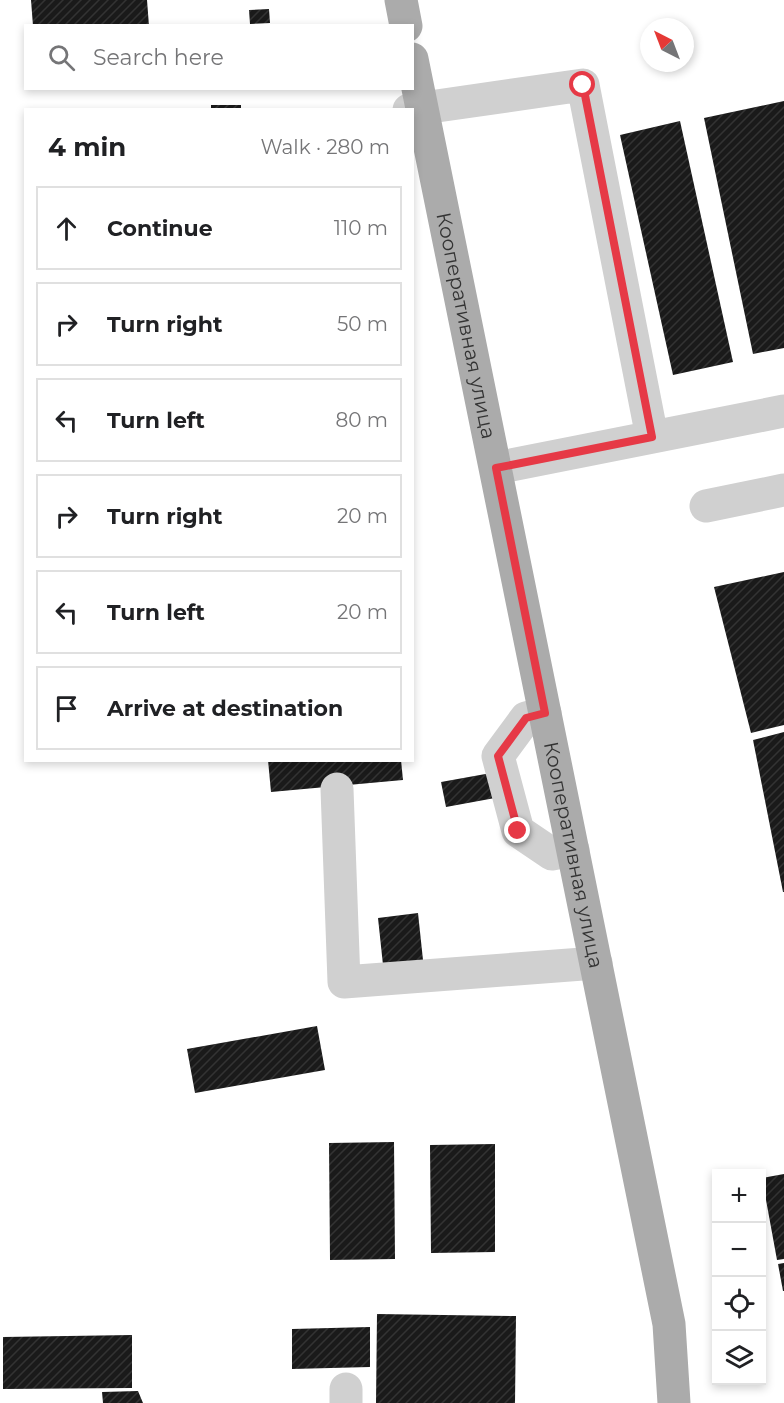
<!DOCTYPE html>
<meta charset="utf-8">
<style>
:root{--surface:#fff;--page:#f2f2f2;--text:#202124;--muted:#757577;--line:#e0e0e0}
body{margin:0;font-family:Montserrat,sans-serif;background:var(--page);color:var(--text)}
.controls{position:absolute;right:18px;bottom:18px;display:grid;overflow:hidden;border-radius:0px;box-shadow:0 3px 9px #0003}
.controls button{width:54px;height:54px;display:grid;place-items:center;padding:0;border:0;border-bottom:2px solid var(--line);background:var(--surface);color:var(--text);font:30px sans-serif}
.compass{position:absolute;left:640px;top:18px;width:54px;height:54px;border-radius:50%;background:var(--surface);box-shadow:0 3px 9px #0003;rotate:318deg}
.stop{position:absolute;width:18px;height:18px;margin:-14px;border:4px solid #e63946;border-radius:50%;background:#fff}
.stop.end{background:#e63946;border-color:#fff;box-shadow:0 2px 6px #0008}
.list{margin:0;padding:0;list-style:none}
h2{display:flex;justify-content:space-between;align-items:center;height:78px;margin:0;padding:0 24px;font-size:26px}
h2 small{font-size:20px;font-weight:400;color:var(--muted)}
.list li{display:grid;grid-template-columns:39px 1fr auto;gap:18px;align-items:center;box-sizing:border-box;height:84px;margin:0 12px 12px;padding:0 12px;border:2px solid var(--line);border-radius:0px}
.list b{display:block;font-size:22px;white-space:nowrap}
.list em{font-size:20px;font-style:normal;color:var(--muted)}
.icon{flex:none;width:33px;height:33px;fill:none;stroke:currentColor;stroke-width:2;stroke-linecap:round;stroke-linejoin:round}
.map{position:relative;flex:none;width:784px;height:1403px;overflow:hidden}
.search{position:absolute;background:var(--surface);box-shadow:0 3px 9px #0003;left:24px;top:24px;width:390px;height:66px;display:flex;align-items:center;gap:15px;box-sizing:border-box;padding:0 21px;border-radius:0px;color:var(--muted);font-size:22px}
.panel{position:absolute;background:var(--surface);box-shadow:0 3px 9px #0003;left:24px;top:108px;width:390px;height:654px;border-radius:0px}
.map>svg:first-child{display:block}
.building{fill:url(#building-hatch)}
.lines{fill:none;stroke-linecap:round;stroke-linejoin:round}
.minor{stroke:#d0d0d0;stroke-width:33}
.major{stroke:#ababab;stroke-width:33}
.route{stroke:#e63946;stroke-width:8}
.labels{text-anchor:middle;stroke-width:6;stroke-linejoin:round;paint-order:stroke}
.street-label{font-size:20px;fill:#333;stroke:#fff}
</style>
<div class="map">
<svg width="784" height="1403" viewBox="0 0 784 1403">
<defs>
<pattern id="building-hatch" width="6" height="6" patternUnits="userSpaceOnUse" patternTransform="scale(1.5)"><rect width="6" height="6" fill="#1a1a1a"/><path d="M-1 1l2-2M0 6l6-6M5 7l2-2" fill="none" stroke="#333"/></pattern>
</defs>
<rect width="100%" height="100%" fill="#fff"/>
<path class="building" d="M31,0H147L149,26H33Z
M269,9L270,23L250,24L249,10Z
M784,101V348L753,354L704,118Z
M211,105H241V110H211Z
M680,121L733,362L673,375L620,135Z
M784,572V725L751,733L714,587Z
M784,732V892H783L753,740Z
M268,760H401L403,780L271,792Z
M491,773L495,798L446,807L441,782Z
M418,913L423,960L383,965L378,918Z
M317,1026L325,1070L195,1093L187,1049Z
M394,1142L395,1259L330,1260L329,1143Z
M495,1144V1252L431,1253L430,1145Z
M784,1174V1259L777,1260L762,1178Z
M784,1263V1291H783L778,1264Z
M377,1314L516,1316L515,1403H376Z
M370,1327V1367L292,1369V1329Z
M132,1335V1388L3,1389V1337Z
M138,1391L143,1403H103L102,1392Z"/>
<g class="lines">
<path class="minor" d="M409,110L583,85L652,437
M496,468L784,411
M706,506L784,490
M545,713L526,718L498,756L518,831L552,854L573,850
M337,789L344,982L596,963
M346,1389V1403"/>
<g class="major">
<path d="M401,0L406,26"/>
<path id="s1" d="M412,59L669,1324L674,1403"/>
</g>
</g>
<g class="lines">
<path class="route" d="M518,831L498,756L526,718L545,713L496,468L652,437L583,85"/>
</g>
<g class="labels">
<g class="street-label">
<text dy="7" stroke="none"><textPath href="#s1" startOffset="272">Кооперативная улица</textPath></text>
<text dy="7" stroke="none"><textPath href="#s1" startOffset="812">Кооперативная улица</textPath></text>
</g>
</g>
</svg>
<div class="controls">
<button>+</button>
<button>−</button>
<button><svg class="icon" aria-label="locate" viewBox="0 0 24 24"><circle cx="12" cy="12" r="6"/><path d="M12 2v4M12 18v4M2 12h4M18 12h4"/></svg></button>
<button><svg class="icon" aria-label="layers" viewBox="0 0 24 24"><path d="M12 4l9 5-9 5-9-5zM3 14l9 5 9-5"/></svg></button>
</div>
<svg class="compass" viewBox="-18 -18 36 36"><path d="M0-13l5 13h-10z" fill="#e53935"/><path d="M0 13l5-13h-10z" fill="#757577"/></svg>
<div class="stop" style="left:583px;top:85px"></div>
<div class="stop end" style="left:518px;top:831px"></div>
<div class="search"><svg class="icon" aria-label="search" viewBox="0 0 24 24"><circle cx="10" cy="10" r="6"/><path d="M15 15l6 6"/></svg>Search here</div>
<section class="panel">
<h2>4 min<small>Walk · 280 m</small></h2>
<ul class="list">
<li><svg class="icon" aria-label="ahead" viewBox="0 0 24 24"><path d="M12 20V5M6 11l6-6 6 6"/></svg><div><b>Continue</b></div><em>110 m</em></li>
<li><svg class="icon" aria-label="right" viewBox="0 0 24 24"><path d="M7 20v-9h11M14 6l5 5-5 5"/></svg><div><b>Turn right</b></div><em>50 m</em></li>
<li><svg class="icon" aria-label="left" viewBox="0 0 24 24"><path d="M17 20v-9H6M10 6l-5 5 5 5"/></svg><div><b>Turn left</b></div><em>80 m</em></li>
<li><svg class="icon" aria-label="right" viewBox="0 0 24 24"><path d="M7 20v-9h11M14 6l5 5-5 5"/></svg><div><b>Turn right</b></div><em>20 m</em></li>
<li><svg class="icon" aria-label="left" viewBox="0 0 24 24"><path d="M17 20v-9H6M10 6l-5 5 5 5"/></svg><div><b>Turn left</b></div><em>20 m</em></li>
<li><svg class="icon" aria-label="arrive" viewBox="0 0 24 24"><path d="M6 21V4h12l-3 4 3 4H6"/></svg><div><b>Arrive at destination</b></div></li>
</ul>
</section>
</div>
